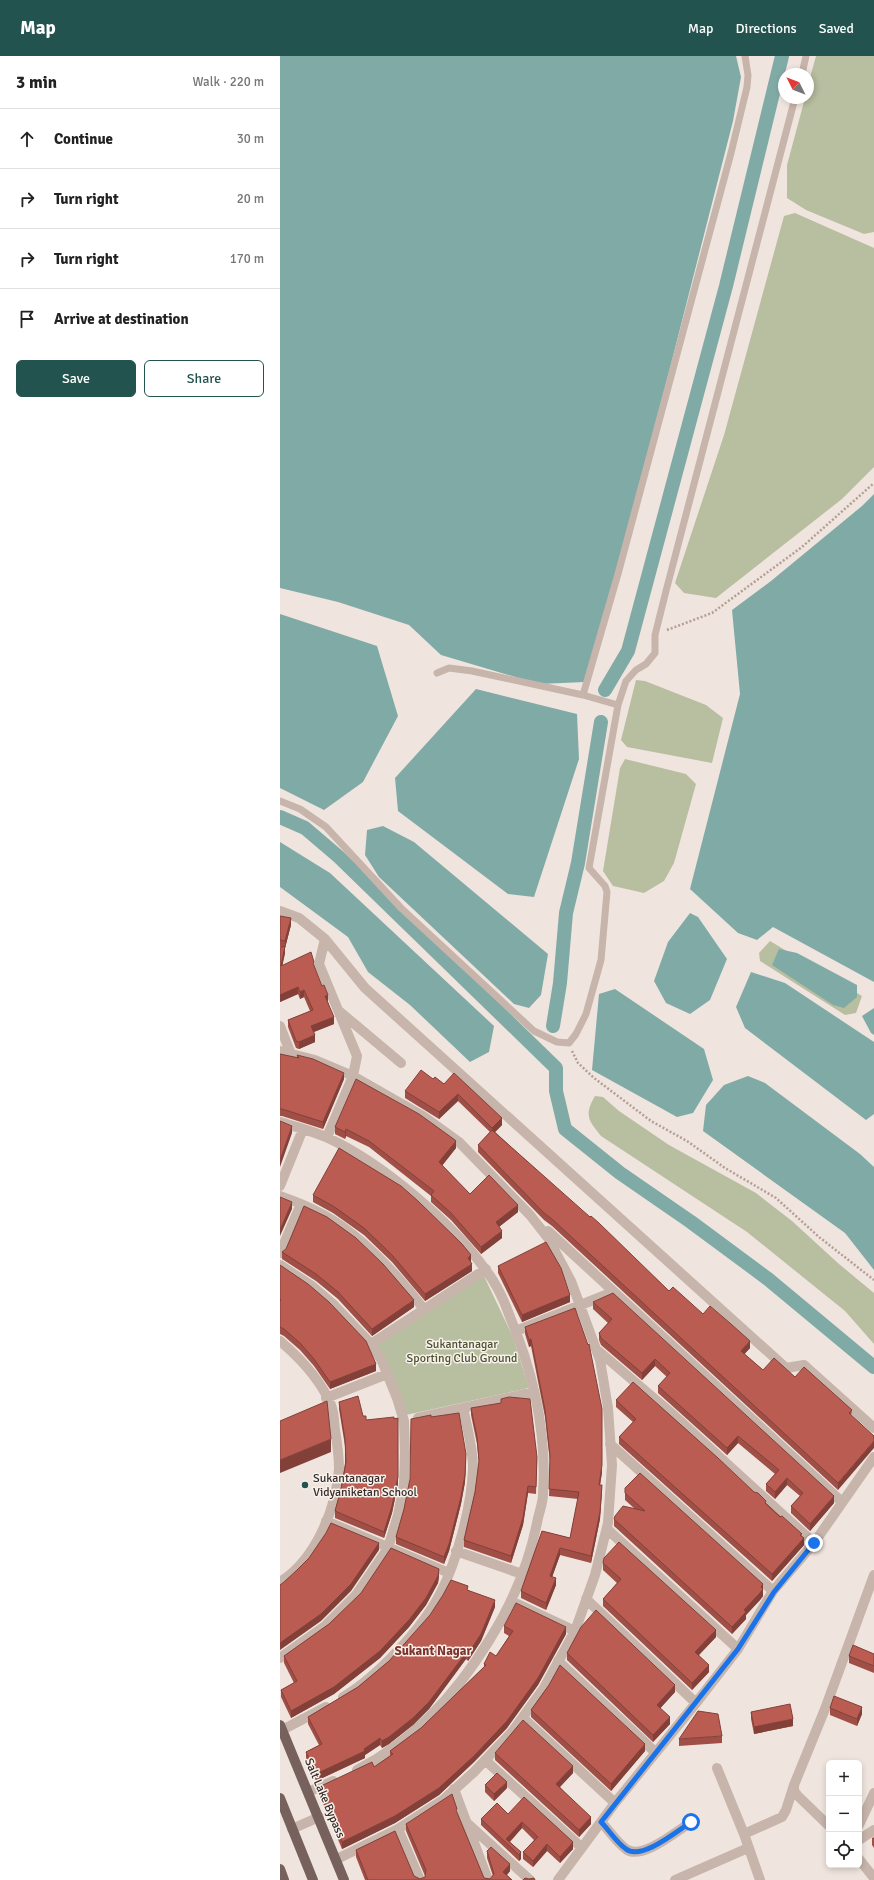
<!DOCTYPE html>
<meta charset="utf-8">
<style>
:root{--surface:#fff;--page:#f2f2f2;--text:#222;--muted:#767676;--line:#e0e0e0;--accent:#23534f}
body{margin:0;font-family:Signika,sans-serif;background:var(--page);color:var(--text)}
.controls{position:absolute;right:12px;bottom:12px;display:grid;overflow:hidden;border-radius:6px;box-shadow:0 2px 6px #0003}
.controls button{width:36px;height:36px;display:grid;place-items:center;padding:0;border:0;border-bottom:1px solid var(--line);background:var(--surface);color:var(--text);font:20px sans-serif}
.compass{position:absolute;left:498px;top:12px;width:36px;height:36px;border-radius:50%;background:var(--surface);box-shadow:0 2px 6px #0003;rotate:312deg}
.stop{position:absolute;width:12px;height:12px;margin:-9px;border:3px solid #1a73e8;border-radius:50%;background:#fff}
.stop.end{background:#1a73e8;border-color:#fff;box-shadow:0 1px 4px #0008}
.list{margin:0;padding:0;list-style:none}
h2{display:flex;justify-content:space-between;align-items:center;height:52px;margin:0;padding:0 16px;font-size:17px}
h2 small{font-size:13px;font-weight:400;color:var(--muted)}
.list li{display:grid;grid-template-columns:26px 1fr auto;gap:12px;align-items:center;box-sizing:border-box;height:60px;padding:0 16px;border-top:1px solid var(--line)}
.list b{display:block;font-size:15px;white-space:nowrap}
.list em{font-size:13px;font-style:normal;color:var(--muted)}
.actions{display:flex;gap:8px;padding:12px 16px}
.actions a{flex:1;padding:9px 0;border:1px solid var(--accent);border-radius:6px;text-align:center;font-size:14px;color:var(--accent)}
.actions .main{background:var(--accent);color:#fff}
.icon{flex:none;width:22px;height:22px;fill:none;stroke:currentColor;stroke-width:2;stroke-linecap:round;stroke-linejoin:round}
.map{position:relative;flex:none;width:594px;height:1824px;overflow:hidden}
header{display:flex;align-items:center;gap:24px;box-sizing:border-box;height:56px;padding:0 20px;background:var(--accent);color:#fff}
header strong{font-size:19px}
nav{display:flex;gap:22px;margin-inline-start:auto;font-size:14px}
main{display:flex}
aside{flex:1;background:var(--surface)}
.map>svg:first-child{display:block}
.green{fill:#b8bea0}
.water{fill:#80aaa6}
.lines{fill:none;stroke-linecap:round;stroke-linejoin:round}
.canal{stroke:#80aaa6;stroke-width:14}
.path{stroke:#b39e96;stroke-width:2.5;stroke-dasharray:2 2;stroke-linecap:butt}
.lane{stroke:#c7b4ab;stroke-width:7}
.street{stroke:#c7b4ab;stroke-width:10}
.primary{stroke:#76615c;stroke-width:10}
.wall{fill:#a04f47}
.shaded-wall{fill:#824039}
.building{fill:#ba5c52;stroke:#824039}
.route{stroke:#1a73e8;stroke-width:5}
.poi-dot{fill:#23534f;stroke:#f8f0ea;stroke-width:1.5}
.labels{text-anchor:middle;stroke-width:3;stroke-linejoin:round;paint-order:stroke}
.park-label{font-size:12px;fill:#4a5230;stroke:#f8f0ea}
.poi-label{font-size:12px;fill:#362c2a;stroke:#f8f0ea;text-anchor:start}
.street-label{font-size:12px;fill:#362c2a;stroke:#f8f0ea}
.neighbourhood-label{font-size:13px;font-weight:bold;fill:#7d322b;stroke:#f8f0ea}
</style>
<header>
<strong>Map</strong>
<nav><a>Map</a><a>Directions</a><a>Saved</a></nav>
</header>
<main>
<aside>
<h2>3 min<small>Walk · 220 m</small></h2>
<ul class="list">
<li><svg class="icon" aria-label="ahead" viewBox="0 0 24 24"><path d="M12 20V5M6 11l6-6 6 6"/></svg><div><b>Continue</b></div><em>30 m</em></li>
<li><svg class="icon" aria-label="right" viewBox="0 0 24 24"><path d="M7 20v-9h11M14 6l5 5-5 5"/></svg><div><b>Turn right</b></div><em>20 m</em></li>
<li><svg class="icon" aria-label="right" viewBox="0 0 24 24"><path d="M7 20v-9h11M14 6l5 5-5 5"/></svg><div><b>Turn right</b></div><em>170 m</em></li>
<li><svg class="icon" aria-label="arrive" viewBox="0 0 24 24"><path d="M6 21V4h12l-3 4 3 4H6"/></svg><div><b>Arrive at destination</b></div></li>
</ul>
<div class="actions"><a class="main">Save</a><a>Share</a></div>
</aside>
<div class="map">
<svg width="594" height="1824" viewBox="0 0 594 1824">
<rect width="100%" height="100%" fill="#f0e5de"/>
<path class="green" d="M536,0H594V176L584,178L526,154L507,142V109L525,42H528V29Z
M515,157L594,192V411L562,443L436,542L404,537L395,527L444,379L504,160Z
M356,624L365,625L426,649L443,662L432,707L347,691L341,684Z
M345,703L406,718L416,728L394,807L384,825L364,837L333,830L323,815L340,712Z
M490,885L582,940L576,957L565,959L480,905L479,897Z
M315,1040L323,1041L339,1055L389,1089L476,1137L512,1165L559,1208L594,1237V1288L565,1255L467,1176L321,1080C308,1064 304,1059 315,1040Z
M204,1220L233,1281L249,1332L126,1359L97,1289Z"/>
<path class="water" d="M0,0H456L461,21L453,65L315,606L305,626L259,628L161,599L129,569L58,546L0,532Z
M594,438V926L493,871L477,884L458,877L410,833L460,638L452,554L491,525L582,450Z
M0,558L97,590L118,660L83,726L44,754L0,732Z
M196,633L297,658L299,703L254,841L228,838L118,755L115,722Z
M103,770L134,786L268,898L261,939L249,952L234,948L99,821L85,799L87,774Z
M0,786L50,817L214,970L209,996L190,1006L130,949L88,916L68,881L0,831Z
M410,857L418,861L447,903L430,944L410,958L386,947L374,925L388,886Z
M499,893L517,897L577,929V941L564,952L553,949L492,909Z
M471,916L505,927L594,986V1058L586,1064L465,972L456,951Z
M335,933L424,993L433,1024L413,1057L397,1061L312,1014L319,938Z
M594,952V979L591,977L582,960Z
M468,1020L485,1027L580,1098L594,1111V1214L565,1177L423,1075L426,1049L444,1029Z"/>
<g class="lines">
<path class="canal" d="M325,634L348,595L446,230L502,0
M0,761L25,772L59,801L276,1012V1035L285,1073L340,1117L411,1166L488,1223L594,1311
M273,970L280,927L286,857L298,807L321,666"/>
<path class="path" d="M387,574L432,557L522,491L594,427
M292,995L298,1007L314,1022L371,1065L407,1085L445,1112L496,1142L539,1181L594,1224"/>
<path class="lane" d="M522,18L526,0
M157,617L169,612L192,615L303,639L338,649
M303,639L338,518L451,97L467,31L468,19L465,0
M0,745L20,753L46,771L121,852L254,975L277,986L289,987L296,978L306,958L321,904L327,836L325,830L309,812L338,649L346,625L356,614L366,608L375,597V579L386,535L515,42"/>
<path class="street" d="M0,855L19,862L45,883L85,932L506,1312L524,1309L594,1372
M45,883L39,908L77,1000L73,1020L47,1081
M59,955L121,1007
M0,970L11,998
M0,995L35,1004L73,1020L143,1060L179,1086L250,1159L268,1182L291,1225L320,1304L328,1352L332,1409L328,1467L315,1519L295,1575L264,1632L232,1676L194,1716L163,1744L118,1773L57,1803
M0,1066C16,1071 33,1075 48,1082C102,1107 170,1165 205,1213C217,1228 224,1244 230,1261C253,1316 267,1378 263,1438C263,1446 260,1454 258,1462C250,1505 233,1546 210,1583C177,1637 134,1685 77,1714
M0,1130L23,1073
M0,1140C11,1144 23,1148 34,1154C77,1174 115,1216 143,1252
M268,1175L562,1446
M0,1197L21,1148
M0,1209L32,1230L53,1248L91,1288L102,1305L117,1342L124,1365L125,1396L124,1429L118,1459L108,1492L76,1539L45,1570L0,1602
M236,1275L333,1236
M0,1285C20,1302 41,1325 51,1349C54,1356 54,1366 55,1374C57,1386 59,1400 59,1413C56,1454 35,1504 0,1526
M91,1288L206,1213
M316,1293L389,1355L534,1487
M46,1342L107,1318
M138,1362L254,1336
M330,1388L493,1535
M46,1465L169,1517
M327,1473L458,1593
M176,1495L242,1518
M306,1543L416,1647
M231,1545L295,1575
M278,1605L375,1696
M63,1641C97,1621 142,1573 160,1538C177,1505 192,1449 193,1412C193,1392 187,1371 183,1352
M243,1662L335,1747
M2,1674L46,1651
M205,1704L302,1792
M437,1712L464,1778L480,1824
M174,1733L208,1824
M28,1736L53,1725
M321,1766C329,1774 336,1786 346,1793C361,1805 397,1775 411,1766
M188,1768L250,1824
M579,1769L594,1737
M549,1770L518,1740L514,1735V1729L545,1653L594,1519
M12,1773L39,1761
M118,1773L140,1824
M464,1778L502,1761L506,1754L514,1729
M579,1784L594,1774
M579,1803L594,1822
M278,1824L335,1747L416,1647L458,1593L493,1535L534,1487L594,1401
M395,1824L468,1792"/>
<path class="primary" d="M0,1669L64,1824
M0,1742L33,1824
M0,1813L4,1824"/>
</g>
<path class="wall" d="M0,860L11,869L5,892V897L2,909L34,911L48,946L54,968L34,976L35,986L19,993L16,992L8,971V964L30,955L24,941L20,943L18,938L0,946L2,891H0Z
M0,998L17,1002V999L64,1023L43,1073L2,1060H0Z
M153,1023L164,1028L222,1069L215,1076L389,1235L423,1258L470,1292L464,1298L483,1314L515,1321L572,1354L558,1434L272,1170L264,1164L198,1096V1089L210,1076L178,1045L159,1063L125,1042V1035Z
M55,1071L176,1092L162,1110L190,1138L238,1156L219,1171L222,1182L201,1198L171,1164L151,1146V1140L89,1091L66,1080L65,1083L55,1078Z
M33,1139L191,1206L192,1215L145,1245L112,1206L84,1179L53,1157L33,1146Z
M2,1196L134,1251L92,1280L58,1243L36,1225L2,1203Z
M0,1209L96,1315L50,1333L34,1310L20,1294L4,1280L0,1278Z
M218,1210L290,1246L242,1266L218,1217Z
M313,1246L554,1447L530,1475L511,1457V1450L520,1440L507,1429L495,1443L486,1435V1428L495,1418L458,1387L447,1399L378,1337V1330L387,1321L375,1310L362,1324L321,1289L319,1284V1277L328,1267L313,1253Z
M245,1271L322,1416L320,1429L322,1436L320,1463L311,1507L280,1499L272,1521L276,1529L266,1554L241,1542V1535L262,1475L290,1482L298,1443L269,1440L270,1406L265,1361L251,1290L249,1291L245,1278Z
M336,1344L474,1436L522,1480L524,1489L492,1525L339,1388V1381L353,1366L336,1351Z
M59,1346L83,1360L86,1364L118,1362V1428L112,1457L104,1482L55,1462V1455L61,1433L65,1407V1390L59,1353Z
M191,1352L257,1401L256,1438L248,1437L243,1469L231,1507L184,1491V1484L195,1436L199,1408L197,1388L191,1359Z
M151,1361L186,1405L185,1426L181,1448L169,1495L164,1508L116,1488V1481Z
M345,1432L483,1535V1540L480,1544L466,1559V1563L452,1578L334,1470V1463L355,1453L345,1444Z
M323,1507L436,1581L419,1599L429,1616L412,1634L323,1550V1543L337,1527L323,1514Z
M159,1520L158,1527L146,1549L129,1571L100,1602L54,1638L11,1662L1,1641V1634L14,1627L4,1607V1600Z
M188,1534L215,1551L201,1585L188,1605L186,1603L149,1653L133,1669L109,1688L102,1692L100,1689L85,1699V1702L36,1725L26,1702V1696L39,1689L28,1668V1661L78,1631L109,1605Z
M224,1570L286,1578L258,1629L227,1672L194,1706L159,1739L115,1767L62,1793L41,1743V1730L94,1711L110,1700V1695L141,1672L204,1611V1608L216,1600L229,1580L224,1577Z
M287,1597L395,1636L380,1652L390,1668L373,1686L287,1604Z
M594,1598V1617L569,1607V1600Z
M269,1629L365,1695L331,1735L251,1661V1654Z
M550,1652L582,1658L577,1670L550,1659Z
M471,1656L513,1670L474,1678L471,1663Z
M442,1680V1687L399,1690V1683Z
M215,1697L293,1717L280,1731L311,1768L299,1781L215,1704Z
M205,1729L227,1732L214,1745L205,1736Z
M177,1757L204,1822L210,1823L213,1820L207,1802V1795L230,1815L227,1819L232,1824H85L76,1801V1794L134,1820L140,1823L145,1821V1820L126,1775V1768Z
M228,1758L293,1793L280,1807L267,1795L253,1811L243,1803V1796L254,1784L242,1772L230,1786L241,1796V1803L239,1805L201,1769V1763Z
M594,1781V1792L592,1789V1782Z"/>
<path class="shaded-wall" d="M11,862V869L5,892V885Z
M5,890V897L1,917V910Z
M18,931V938L0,946V939Z
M24,934V941L20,943V936Z
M48,939V946L45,940Z
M54,961V968L31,977V970Z
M35,979V986L19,993V986Z
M64,1017V1023L43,1073V1066Z
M178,1038V1045L159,1063V1056Z
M222,1062V1069L212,1079V1072Z
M12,1070V1077L0,1111V1104Z
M66,1073V1080L65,1083V1076Z
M176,1085V1092L159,1113V1106Z
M12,1146V1153L0,1180V1174Z
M238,1149V1156L216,1173V1166Z
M222,1175V1182L201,1198V1191Z
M191,1199V1206L188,1209V1202Z
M192,1208V1215L145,1245V1238Z
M290,1239V1246L242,1266V1259Z
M134,1244V1251L92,1280V1273Z
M251,1283V1290L249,1291V1284Z
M470,1285V1292L461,1302V1295Z
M375,1303V1310L362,1324V1317Z
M96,1308V1315L50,1333V1326Z
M458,1380V1387L447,1399V1392Z
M51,1383V1396L0,1417V1404Z
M594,1385V1392L558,1434V1427Z
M186,1398L185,1426L181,1448L169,1495L164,1508V1501Z
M322,1409V1416L319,1436V1429Z
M118,1421V1428L112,1457L104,1482V1476Z
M507,1422V1429L495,1443V1436Z
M322,1429L320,1463L311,1507V1500Z
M248,1430V1437L243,1469L231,1507V1500Z
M554,1440V1447L530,1475V1468Z
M524,1482V1489L492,1525V1518Z
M99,1487V1494L71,1535L41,1565L0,1594V1587Z
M280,1492V1499L270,1527V1520Z
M159,1513V1520L158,1527L146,1549L129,1571L100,1602L54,1638L11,1662V1655Z
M276,1522V1529L266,1554V1547Z
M483,1528V1540L480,1544L466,1559V1563L452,1578V1571Z
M215,1544V1551L201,1585L188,1605V1598Z
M286,1571V1578L258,1629L227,1672L194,1706L159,1739L115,1767L62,1793V1786Z
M436,1574V1581L415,1603V1596Z
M186,1597V1603L149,1653L133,1669L109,1688L102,1692V1685Z
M429,1609V1616L412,1634V1627Z
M395,1629V1636L377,1656V1649Z
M582,1651V1658L577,1670V1663Z
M390,1661V1668L373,1686V1679Z
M513,1663V1670L474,1678V1671Z
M100,1682V1689L85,1699V1702L36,1725V1718L84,1693Z
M365,1688V1695L331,1735V1728Z
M293,1710V1717L276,1735V1728Z
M227,1726V1732L214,1745V1738Z
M311,1761V1768L299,1781V1774Z
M242,1766V1772L227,1788L226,1783Z
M293,1786V1793L280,1807V1801Z
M267,1788V1795L253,1811V1805Z
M241,1796V1803L239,1805V1799Z
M230,1808V1815L223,1823V1816Z"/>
<path class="building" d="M0,860L11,862L5,885L0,884Z
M5,890L1,910L31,896L34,906L33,907L42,930L44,929L48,939L45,940L54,961L31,970L35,979L19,986L16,985L8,964L33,954L24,934L20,936L18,931L0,939V892Z
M0,998L19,1002L17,999L33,1003L64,1017L43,1066L2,1053H0Z
M141,1014L153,1023L155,1021L164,1028L174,1017L222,1062L212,1072L178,1038L159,1056L125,1035Z
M76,1023L139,1058L175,1084L176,1085L159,1106L190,1138L209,1119L238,1149L216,1166L222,1175L201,1191L171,1157L151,1139L154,1135L89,1085L66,1073L65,1076L55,1071Z
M0,1065L12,1070L0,1104Z
M212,1074L310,1161L311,1160L319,1167L389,1235L393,1231L423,1258L430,1250L451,1268L470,1285L461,1295L483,1314L494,1302L515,1321L524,1311L572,1354L569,1357L594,1380V1385L558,1427L272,1163L264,1157L198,1089Z
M59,1092L121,1130L138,1145L182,1188L191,1199L188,1202L192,1208L145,1238L112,1199L84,1172L53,1150L33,1139Z
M0,1141L12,1146L0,1174Z
M24,1150L47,1161L76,1182L103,1208L134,1244L92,1273L58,1236L36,1218L2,1196L6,1193Z
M266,1186L281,1212L290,1239L242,1259L218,1210Z
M0,1209L28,1228L49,1246L86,1285L96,1308L50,1326L34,1303L20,1287L4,1273L0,1271V1245L1,1244L0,1243Z
M333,1237L554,1440L530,1468L511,1450L523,1437L507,1422L495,1436L486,1428L499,1414L458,1380L447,1392L378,1330L390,1317L375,1303L362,1317L321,1282L319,1277L332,1263L313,1246Z
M295,1252L308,1289L309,1288L322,1353V1409L319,1429H322L320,1456L311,1500L280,1492L270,1520L276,1522L266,1547L241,1535L262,1475L290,1482L299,1436L269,1433L270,1400L265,1354L251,1283L249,1284L245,1271Z
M353,1326L438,1402L474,1436L478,1437L486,1445L485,1447L500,1461L502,1460L522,1478L520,1479L524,1482L492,1518L339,1381L356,1363L336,1344Z
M78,1340L83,1360H86V1364L114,1361V1363L118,1362V1421L112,1450L104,1476L55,1455L61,1433L66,1406L65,1383L59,1346Z
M229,1341L250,1343L257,1401L256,1431L248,1430L243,1462L231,1500L184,1484L195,1436L199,1405L197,1381L191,1352L221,1347V1343Z
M47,1345L51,1383L0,1404V1365Z
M179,1357L186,1398L185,1419L181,1441L169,1488L164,1501L116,1481L124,1453L130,1423L131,1363L151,1359V1361Z
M360,1417L483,1528L481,1531L483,1533L480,1537L464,1554L466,1556L452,1571L334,1463L335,1460L343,1450L365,1455L345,1437V1432Z
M51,1467L99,1487L71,1528L41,1558L0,1587V1529L4,1526L17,1514L29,1502L46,1477Z
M339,1486L436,1574L415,1596L429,1609L412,1627L323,1543L341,1523L323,1507L324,1502Z
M111,1492L159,1513L158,1520L146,1542L129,1564L100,1595L54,1631L11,1655L1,1634L17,1625L4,1600L49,1568L81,1537Z
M171,1524L188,1530L187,1534L215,1544L201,1578L188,1598L186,1597L149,1646L133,1662L109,1681L102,1685L100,1682L84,1693L85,1695L36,1718L26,1696L42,1688L28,1661L78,1631L109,1605L150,1559L163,1539Z
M236,1547L286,1571L258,1622L227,1665L194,1700L159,1732L115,1760L62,1786L41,1736L44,1735L41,1730L92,1706L94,1711L113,1698L110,1695L141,1672L206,1609L204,1608L210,1596L216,1600L233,1575L224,1570Z
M316,1554L395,1629L377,1649L390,1661L373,1679L287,1597L301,1571Z
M573,1589L594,1598V1610L569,1600Z
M280,1609L365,1688L331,1728L251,1654L269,1629Z
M554,1640L582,1651L577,1663L550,1652Z
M510,1648L513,1663L474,1671L471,1656Z
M418,1655L438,1658L442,1680L399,1683Z
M243,1664L293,1710L276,1728L311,1761L299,1774L215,1697Z
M217,1717L227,1726L214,1738L205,1729Z
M172,1738L177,1753L176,1754L204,1822L210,1823L214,1818L207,1795L211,1791L230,1808L223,1816L232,1824H88L76,1794L115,1775L134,1820L140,1823L145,1821L146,1814L126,1768Z
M244,1741L293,1786L280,1801L267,1788L253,1805L243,1796L258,1781L242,1766L226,1783L241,1796L239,1799L201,1763L217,1747L228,1758Z
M245,1822L249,1823L254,1822L255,1824H243Z"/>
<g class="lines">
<path class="route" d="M411,1766C397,1775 361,1805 346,1793C336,1786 329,1774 321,1766L458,1593L494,1536L534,1487"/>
</g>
<circle class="poi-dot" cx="25" cy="1429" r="4"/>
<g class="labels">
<g class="park-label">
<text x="182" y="1292">Sukantanagar<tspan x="182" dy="14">Sporting Club Ground</tspan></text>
</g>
<g class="poi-label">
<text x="33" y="1426">Sukantanagar<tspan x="33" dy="14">Vidyaniketan School</tspan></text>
</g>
<g class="street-label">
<text transform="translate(45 1742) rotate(67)" y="4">Salt Lake Bypass</text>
</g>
<g class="neighbourhood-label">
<text x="153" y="1599">Sukant Nagar</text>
</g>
</g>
</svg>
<div class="controls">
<button>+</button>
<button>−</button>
<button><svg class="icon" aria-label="locate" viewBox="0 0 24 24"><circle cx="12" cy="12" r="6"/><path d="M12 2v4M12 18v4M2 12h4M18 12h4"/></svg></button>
</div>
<svg class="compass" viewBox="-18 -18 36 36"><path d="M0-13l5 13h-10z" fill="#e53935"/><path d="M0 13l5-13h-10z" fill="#767676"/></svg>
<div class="stop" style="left:411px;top:1766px"></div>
<div class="stop end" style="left:534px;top:1487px"></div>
</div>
</main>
